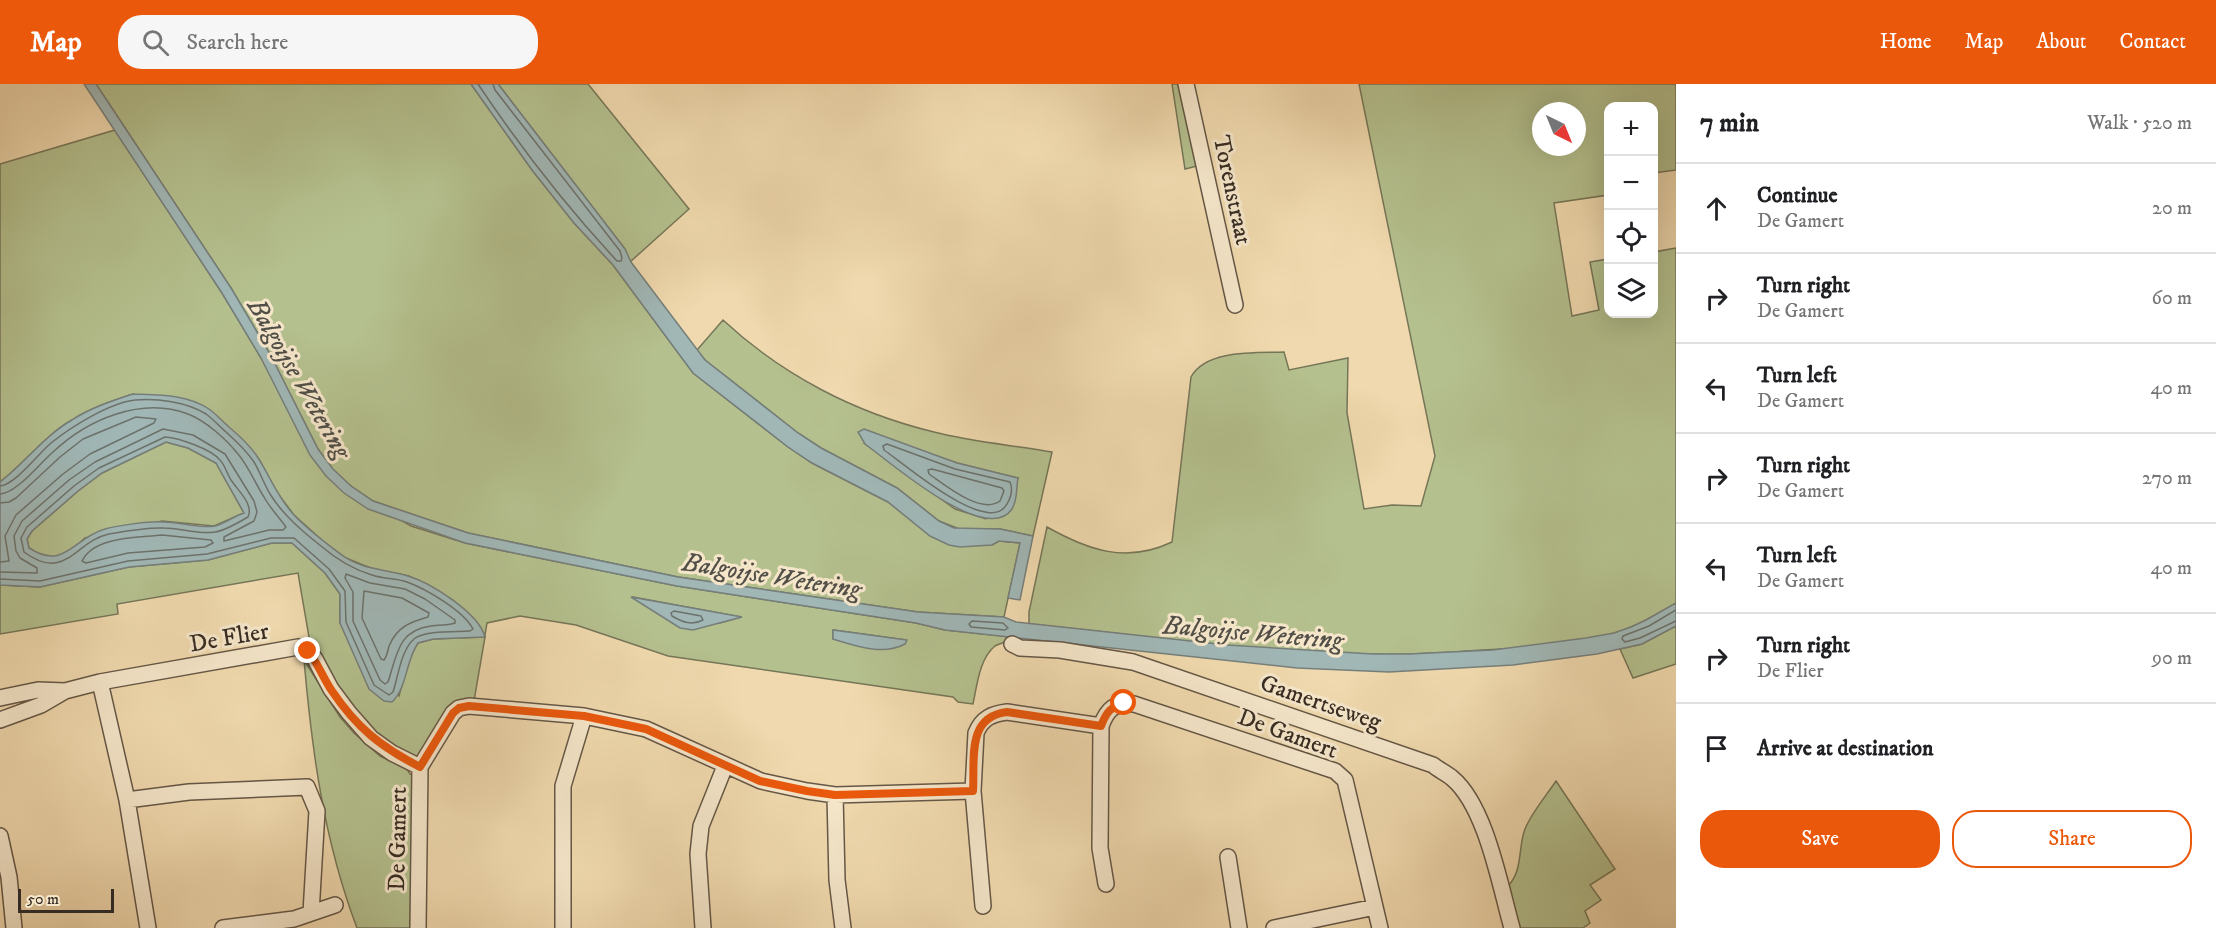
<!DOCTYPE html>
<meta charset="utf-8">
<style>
:root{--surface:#fff;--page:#f6f6f6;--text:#202124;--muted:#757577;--line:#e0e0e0;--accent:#ea580c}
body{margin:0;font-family:"IM FELL DW Pica",serif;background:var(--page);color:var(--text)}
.controls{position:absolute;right:18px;top:18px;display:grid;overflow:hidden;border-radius:12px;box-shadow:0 6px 24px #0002}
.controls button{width:54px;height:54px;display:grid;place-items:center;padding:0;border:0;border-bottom:2px solid var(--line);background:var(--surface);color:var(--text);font:30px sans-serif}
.compass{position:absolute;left:1532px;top:18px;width:54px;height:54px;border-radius:50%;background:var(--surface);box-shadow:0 6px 24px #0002;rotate:137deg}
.scale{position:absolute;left:18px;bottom:15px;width:96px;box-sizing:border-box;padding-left:6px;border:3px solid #372c23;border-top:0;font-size:16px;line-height:21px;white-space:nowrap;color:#372c23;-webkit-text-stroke:4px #f5e6ca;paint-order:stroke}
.stop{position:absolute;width:18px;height:18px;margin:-14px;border:4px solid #ea580c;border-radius:50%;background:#fff}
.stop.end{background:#ea580c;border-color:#fff;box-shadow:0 2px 6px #0008}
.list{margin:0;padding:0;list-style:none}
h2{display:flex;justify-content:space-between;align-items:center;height:78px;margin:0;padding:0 24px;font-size:26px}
h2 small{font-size:20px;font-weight:400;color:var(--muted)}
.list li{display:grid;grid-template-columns:39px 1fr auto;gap:18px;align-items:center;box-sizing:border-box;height:90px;padding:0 24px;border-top:2px solid var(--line)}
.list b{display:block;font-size:22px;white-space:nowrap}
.list p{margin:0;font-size:20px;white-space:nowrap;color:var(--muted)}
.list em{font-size:20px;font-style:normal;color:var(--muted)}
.actions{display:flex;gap:12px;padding:18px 24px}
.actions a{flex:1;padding:14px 0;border:2px solid var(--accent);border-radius:24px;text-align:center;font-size:21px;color:var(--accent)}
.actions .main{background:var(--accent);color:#fff}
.icon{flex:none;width:33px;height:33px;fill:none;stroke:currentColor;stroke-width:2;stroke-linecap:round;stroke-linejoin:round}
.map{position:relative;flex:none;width:1676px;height:844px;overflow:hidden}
header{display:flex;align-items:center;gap:36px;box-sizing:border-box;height:84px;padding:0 30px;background:var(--accent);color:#fff}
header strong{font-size:28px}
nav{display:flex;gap:33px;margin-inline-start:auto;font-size:21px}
.search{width:420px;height:54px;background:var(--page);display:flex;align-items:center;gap:15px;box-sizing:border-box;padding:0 21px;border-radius:24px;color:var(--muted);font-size:22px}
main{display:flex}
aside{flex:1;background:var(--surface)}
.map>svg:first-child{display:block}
.green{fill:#b4c08e;stroke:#767658;stroke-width:1.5;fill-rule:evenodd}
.water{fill:#a0b7b6;stroke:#767f7b;stroke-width:1.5;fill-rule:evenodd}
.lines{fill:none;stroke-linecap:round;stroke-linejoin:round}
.shore{stroke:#6c726c;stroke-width:1.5}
.minor-casing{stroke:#655746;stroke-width:18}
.minor{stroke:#f5e6ca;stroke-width:15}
.route{stroke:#ea580c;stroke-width:8}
.labels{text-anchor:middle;stroke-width:6;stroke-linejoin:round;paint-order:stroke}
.street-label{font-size:24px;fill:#372c23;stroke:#f5e6ca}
.water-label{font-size:26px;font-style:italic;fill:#514f48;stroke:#f5e6ca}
</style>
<header>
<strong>Map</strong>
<div class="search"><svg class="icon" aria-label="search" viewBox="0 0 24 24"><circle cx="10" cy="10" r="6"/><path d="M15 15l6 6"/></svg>Search here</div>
<nav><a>Home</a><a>Map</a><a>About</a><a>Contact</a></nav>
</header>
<main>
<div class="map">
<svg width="1676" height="844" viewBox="0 0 1676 844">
<rect width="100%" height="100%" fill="#f0d9ae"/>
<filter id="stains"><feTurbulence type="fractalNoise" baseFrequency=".00333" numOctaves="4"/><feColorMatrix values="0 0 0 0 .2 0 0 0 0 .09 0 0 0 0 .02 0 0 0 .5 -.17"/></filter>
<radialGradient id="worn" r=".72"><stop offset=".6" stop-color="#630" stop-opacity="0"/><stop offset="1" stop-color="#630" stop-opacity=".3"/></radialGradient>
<path class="green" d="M96,0H471L532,86L574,139L613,181L693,289L788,363L812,379L888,418L906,432L992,461L999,457L1020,459L1004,533L918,528L678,493L468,449L373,417L351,402L333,386L318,365L270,270L231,204Z
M498,0H588L689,125L630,178L625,165Z
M1172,0H1184L1201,81L1185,85Z
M1359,0H1676V86L1654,89V22H1608V111L1554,119L1572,232L1599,226L1590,178L1608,175V230H1654V168L1676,164V519C1656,531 1637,542 1615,549C1571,561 1511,565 1466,567C1435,569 1405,571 1374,570C1259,569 1144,551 1029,540V528L1047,443C1088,466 1126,480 1172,458L1191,293C1206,265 1257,269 1284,268L1289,286L1348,274L1347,329L1364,425L1392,421L1421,422L1435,372ZM1541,27H1577V63H1541Z
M115,46L222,209L261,274L326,392L411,442L465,459L677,502L916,539L945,546L1013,553V556C1007,558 1000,559 995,562C979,575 977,602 973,620L958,618L953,613L668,572L576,541L520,532L487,539L485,551L474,535L454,517L432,503L409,492L373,485L346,474L324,458L294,431L276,407L259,375L133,310C112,317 90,324 72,336C44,352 25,379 0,398V80ZM632,513H633L741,533L720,539ZM833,546H834L906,556L845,558L833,555Z
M723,236C782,291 855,329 934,348C972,358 1013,361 1052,368L1033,452L1000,445L962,446L939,437L897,404L821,364L798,349L705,276L697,266ZM865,360L910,363L957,379L1018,394L986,435L955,425Z
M166,358L188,364L216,379L244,429L214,442L162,437L85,454L72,466L56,473L40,471L29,464L27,455L32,447L78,407L102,389Z
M272,459H292L325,489L340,510V539L399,612L411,570L418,559L433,555L485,553L474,617L420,676L378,652L354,625L325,584L310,559L298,489L117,520L118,530L0,550V501L40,503L129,483L208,476Z
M1676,542V580L1633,594L1620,565L1642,560Z
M304,576L340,633L354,649L380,672L407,685L410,690L414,691L412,844H357C324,757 312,668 304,576Z
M1556,697L1615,785L1590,801L1601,816L1585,827L1590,839L1583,844H1520L1508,802C1523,787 1518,763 1525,745C1532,728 1546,712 1556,697Z"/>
<path class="water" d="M84,0H96L231,204L270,270L318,365L333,385L351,402L373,417L468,449L678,493L918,528L1004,533L1016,538L1227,561L1373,570H1409L1493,566L1586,554L1614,549L1631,543L1646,536L1676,519V542L1642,560L1597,570L1513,581L1389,588L1297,584L945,546L916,539L677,502L465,459L368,425L344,409L326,392L310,371L261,274L222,209Z
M471,0H498L625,165L631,178L705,276L798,349L821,364L897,404L939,437L954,444L1000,445L1033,452L1020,516L1008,514L1020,459L999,457L992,461L960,463L949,461L930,452L888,418L812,379L788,363L693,289L613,181L574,139L532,86Z
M133,310C158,311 187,310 209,325C216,330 222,337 229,343C241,353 252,363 260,377C271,395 279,415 294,431C308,446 326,459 343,472C363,486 386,485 408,492C431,499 479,529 485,553L433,555L418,559C406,576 407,604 392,618L384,617L369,605L340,539V510L325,489L292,459H272L208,476L129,483L40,503L0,501V398C25,379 44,352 72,336C90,324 112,317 133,310ZM166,358L188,364L216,379L244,429C234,432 224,440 215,442C202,445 179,438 164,438C149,437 120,441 105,445C73,454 65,487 29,464L27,455L32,447L78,407L102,389Z
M864,345L957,379L1018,394C1016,404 1018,415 1012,425C986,463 889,377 865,360L858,348Z
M631,513L742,533L693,546L680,544Z
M833,546L907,556L905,560C883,572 856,562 833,555Z"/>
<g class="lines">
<path class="shore" d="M478,0C520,63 566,122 617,177H621L622,174L620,167L495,6L493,0
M165,353C179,354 211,365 220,376C225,381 227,390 231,396C238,407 254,420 248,433C239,438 225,447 215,448C199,451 180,444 164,444C147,443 126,447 109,450C75,457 66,499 24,468L21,454L27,443L74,402L99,384Z
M887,360L955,385L1010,398C1013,405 1011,413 1007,420C989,454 902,378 884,366L883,362Z
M932,385L1002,404L1004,407L1000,417C981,431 945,401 929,390L928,386Z
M0,402C15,401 39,369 51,359C71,343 109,319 135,316C157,314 187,318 206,330C213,335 219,342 226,348C236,357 246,366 254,378C260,388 264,400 270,410C283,431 302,447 321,462C336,475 352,485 372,491C383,495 396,494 407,498C426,505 464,527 473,545L470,547C456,548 424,546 414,555C401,566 398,593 393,608L389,611L374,601L346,538L345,507L329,485L294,454H271L207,470L128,477L40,497L0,495
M0,410C17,409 40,379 53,368C87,336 141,312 188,330C206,337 226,355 238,370C249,383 255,399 264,413C270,424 279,433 286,443L283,446H269L224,457V453L254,437L257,428L254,417L225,370L193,351L163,345L95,378L69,396L22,437L14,452L16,467L20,474L37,484V489L0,488
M0,419L9,418L16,414L60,373L83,355L136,333L156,335L154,339L90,370L63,390L16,431L5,452L9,477L0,478
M162,451L211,456L213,459L205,463L128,469L86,479L82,477C94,452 138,454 162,451Z
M346,490L370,499L405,505L425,515L455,536V539C448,542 439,540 431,542C398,546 397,571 388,598L385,600L380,596L353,537V508L345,494Z
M364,507L402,514L429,529L428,533C410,538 397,543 389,562C388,567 387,572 384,576L381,575L362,534Z
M1676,526L1649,542L1623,552L1622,555L1625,558L1640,554L1676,537
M674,527L701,532L703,536C692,542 682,538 672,532L671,529Z
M972,537L1003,539L1008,544L1005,546L971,543L969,540Z"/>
<g class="minor-casing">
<path id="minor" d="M1186,0L1235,221
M1012,560L1020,564L1060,566L1133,578L1433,681C1439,686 1446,689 1452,694C1486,722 1500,802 1512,844
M100,598L127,716L148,844
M65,607L100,598L298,563L308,566L315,575L331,605L349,629L371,654L392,669L420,683
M0,614L38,606L65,607L41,621L0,636
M835,711L837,796L843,844
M127,716L189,708L307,703L317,727L311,829
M0,752L9,793L14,844
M1228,773L1239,844
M1106,800L1100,764L1101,642C1107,625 1115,618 1134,620L1335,687L1345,696L1380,844
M983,822L973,707L976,649C982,634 992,630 1007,628L1101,642
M223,844L294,835L335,821
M418,844L420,683L453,629L459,624L469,622L584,632L646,645L761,697L807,707L835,711L973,707
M563,844V702L584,632
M703,844L698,770L701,742L725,682
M1274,844L1375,823"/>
</g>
<use href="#minor" class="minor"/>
</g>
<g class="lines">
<path class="route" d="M308,567C318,579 323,594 332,607C357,644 381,663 420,683L453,629L459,624L469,622L584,632L646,645L760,697L807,707L835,711L973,707C975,675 966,633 1007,628L1101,642C1106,629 1110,623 1124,619"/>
</g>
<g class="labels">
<g class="street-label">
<text transform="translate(1233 106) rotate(78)" y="8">Torenstraat</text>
<text transform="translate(229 553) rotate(-10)" y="8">De Flier</text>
<text transform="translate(1321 618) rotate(19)" y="8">Gamertseweg</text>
<text transform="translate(1288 649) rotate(20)" y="8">De Gamert</text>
<text transform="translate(397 755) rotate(-89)" y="8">De Gamert</text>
</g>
<g class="water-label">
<text transform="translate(300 294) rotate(60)" y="9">Balgoijse Wetering</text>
<text transform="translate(772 491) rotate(9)" y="9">Balgoijse Wetering</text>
<text transform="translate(1253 548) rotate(5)" y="9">Balgoijse Wetering</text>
</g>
</g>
<rect width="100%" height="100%" filter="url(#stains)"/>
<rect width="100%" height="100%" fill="url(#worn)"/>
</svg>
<div class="controls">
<button>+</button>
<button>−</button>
<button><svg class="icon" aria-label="locate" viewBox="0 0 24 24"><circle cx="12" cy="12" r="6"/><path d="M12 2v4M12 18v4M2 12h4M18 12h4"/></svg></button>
<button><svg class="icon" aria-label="layers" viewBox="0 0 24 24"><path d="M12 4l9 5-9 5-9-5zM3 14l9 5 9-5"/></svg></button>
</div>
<svg class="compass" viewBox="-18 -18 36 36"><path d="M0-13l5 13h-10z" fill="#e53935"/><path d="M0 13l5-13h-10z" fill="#757577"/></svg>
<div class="scale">50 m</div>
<div class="stop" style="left:1124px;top:619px"></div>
<div class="stop end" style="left:308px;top:567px"></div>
</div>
<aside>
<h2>7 min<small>Walk · 520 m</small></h2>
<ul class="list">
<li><svg class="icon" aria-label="ahead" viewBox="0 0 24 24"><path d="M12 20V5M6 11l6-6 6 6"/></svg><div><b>Continue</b><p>De Gamert</p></div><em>20 m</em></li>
<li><svg class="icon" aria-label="right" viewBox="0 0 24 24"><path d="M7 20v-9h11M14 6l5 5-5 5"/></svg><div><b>Turn right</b><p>De Gamert</p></div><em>60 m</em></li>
<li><svg class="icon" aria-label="left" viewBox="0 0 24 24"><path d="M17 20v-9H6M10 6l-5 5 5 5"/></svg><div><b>Turn left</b><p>De Gamert</p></div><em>40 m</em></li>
<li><svg class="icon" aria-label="right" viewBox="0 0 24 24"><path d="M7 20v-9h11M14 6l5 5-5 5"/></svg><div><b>Turn right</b><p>De Gamert</p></div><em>270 m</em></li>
<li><svg class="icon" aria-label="left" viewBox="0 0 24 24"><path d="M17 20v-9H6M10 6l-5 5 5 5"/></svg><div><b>Turn left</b><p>De Gamert</p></div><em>40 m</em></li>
<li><svg class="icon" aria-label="right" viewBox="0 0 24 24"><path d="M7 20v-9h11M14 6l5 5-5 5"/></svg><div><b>Turn right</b><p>De Flier</p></div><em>90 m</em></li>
<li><svg class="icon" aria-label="arrive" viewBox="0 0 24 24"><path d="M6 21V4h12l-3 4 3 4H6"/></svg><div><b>Arrive at destination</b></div></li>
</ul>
<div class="actions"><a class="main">Save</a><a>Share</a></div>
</aside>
</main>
